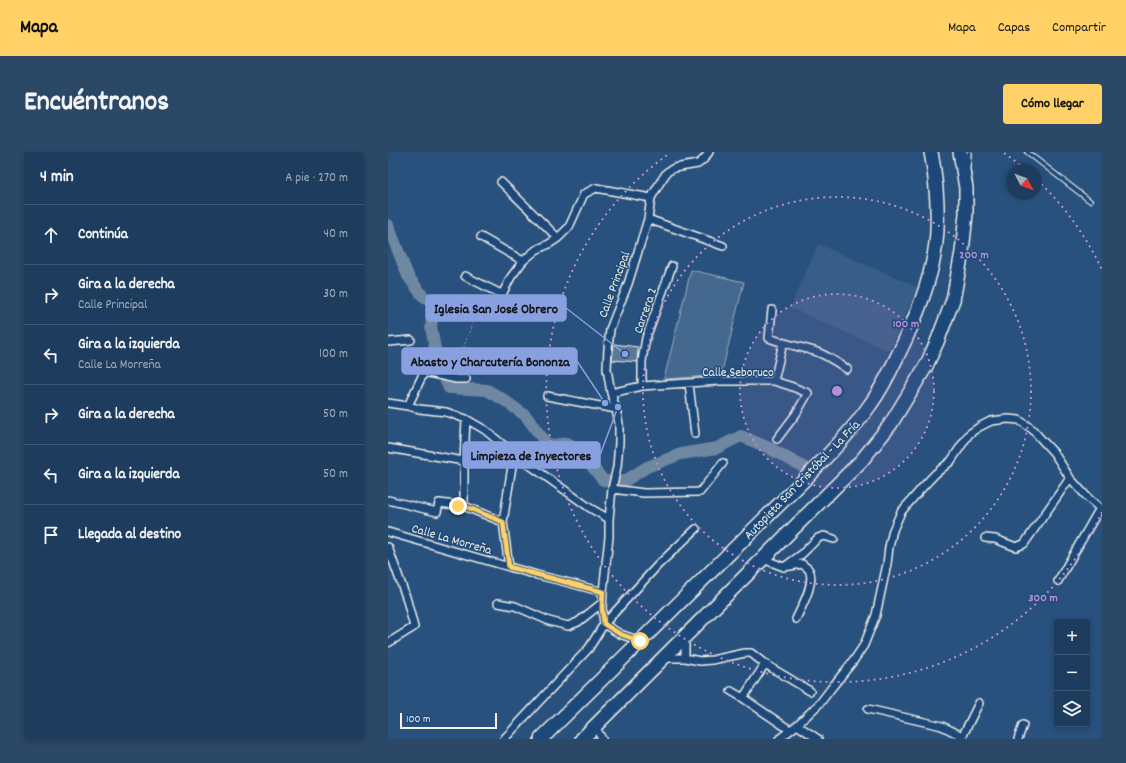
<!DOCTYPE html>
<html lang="es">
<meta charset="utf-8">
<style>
:root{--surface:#1e3d5e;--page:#2b4867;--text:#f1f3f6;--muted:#a1aebc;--line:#3c5673;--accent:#ffd166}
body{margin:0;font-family:Dekko,sans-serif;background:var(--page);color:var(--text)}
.controls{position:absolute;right:12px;bottom:12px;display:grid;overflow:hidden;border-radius:4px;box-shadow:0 2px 6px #0003}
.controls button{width:36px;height:36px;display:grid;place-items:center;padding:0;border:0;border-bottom:1px solid var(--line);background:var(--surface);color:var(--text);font:20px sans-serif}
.compass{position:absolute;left:618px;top:12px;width:36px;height:36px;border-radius:50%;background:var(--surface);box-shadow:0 2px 6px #0003;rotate:131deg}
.scale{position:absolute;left:12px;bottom:10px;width:97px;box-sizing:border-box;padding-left:4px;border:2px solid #f4f1e8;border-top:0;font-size:11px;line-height:14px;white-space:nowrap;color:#f4f1e8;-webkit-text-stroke:3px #1f4a7a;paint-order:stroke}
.stop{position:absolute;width:12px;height:12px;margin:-9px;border:3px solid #ffd166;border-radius:50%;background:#fff}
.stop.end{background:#ffd166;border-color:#fff;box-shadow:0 1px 4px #0008}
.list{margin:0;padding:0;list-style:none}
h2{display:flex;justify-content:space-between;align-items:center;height:52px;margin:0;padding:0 16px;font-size:17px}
h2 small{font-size:13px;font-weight:400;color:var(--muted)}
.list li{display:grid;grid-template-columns:26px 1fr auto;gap:12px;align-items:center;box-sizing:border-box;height:60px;padding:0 16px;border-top:1px solid var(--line)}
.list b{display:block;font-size:15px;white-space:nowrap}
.list p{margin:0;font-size:13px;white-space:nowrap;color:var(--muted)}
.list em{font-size:13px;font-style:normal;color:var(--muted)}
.icon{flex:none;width:22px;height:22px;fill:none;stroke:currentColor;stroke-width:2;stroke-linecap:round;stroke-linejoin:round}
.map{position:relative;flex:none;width:714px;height:587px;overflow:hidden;border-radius:4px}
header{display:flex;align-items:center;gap:24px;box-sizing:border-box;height:56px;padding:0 20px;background:var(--accent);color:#111}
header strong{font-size:19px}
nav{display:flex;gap:22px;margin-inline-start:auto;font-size:14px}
.intro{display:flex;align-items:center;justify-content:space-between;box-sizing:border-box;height:96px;padding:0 24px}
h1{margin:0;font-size:28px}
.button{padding:10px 18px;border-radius:4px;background:var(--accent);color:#111;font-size:14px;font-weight:700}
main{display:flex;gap:24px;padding:0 24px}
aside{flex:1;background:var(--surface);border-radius:4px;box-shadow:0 2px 6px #0003}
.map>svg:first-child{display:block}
.built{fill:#375d86}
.green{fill:#45688e;stroke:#9cacbb}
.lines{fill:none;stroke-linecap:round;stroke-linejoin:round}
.river{stroke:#6e88a2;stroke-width:12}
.building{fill:#5b7899;stroke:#f4f1e8}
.lane-casing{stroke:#f4f1e8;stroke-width:6}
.street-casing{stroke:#f4f1e8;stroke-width:10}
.highway-casing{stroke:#f4f1e8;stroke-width:16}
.path{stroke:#f4f1e8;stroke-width:1;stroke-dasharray:1 3;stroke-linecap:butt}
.lane{stroke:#1f4a7a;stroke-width:3.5}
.street{stroke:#1f4a7a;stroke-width:7}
.highway{stroke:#1f4a7a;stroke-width:13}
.route{stroke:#ffd166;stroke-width:5}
.ring{fill:none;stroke:#b88ed4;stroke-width:2;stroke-dasharray:2 4}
.labels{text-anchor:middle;stroke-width:3;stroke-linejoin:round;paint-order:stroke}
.street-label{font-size:13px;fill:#f4f1e8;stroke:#1f4a7a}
.centre{fill:#b88ed4;stroke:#1f4a7a;stroke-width:2}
.ring-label{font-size:12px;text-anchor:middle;font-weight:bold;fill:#b88ed4;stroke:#1f4a7a;stroke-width:3;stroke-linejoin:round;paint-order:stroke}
.leader{fill:none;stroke:#88a0e0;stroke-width:1.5}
.callout-dot{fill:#88a0e0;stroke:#1f4a7a;stroke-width:1.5}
.callout{fill:#88a0e0;stroke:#88a0e0;stroke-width:1.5}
.callout-label{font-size:14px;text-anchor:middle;font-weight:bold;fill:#111}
</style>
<header>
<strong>Mapa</strong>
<nav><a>Mapa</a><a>Capas</a><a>Compartir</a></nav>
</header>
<div class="intro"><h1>Encuéntranos</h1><a class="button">Cómo llegar</a></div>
<main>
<aside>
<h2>4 min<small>A pie · 270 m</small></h2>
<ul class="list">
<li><svg class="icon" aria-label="ahead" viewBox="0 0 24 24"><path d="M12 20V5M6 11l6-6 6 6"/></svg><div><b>Continúa</b></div><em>40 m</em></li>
<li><svg class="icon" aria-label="right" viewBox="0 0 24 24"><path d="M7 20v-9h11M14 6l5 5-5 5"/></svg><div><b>Gira a la derecha</b><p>Calle Principal</p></div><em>30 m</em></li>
<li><svg class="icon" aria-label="left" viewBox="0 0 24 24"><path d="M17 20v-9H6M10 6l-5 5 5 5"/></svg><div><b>Gira a la izquierda</b><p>Calle La Morreña</p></div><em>100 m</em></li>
<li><svg class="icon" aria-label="right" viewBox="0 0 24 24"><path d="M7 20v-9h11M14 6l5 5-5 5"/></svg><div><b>Gira a la derecha</b></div><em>50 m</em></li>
<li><svg class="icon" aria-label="left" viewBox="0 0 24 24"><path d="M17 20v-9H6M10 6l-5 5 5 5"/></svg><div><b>Gira a la izquierda</b></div><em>50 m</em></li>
<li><svg class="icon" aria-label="arrive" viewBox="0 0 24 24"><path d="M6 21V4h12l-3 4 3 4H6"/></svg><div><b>Llegada al destino</b></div></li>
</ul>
</aside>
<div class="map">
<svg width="714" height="587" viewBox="0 0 714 587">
<rect width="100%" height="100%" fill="#28517e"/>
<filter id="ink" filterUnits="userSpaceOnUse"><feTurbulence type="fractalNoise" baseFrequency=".025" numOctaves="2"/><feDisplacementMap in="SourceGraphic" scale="8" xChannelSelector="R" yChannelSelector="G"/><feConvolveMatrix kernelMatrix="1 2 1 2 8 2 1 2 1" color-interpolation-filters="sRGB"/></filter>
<g filter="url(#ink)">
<path class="built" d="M430,92L530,135L501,199L402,156Z"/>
<path class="green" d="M303,118L356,130L333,223L276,227Z"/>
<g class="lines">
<path class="river" d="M0,73L20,124L34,143L46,152L43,175L50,213L61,236L99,238L116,248L138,264L160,294L179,291L196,300L202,312L215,328L232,332L259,315L293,302L329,296L353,284L381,296L419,317"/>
</g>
<path class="building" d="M226,192L250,195L249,210L224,208Z"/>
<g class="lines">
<g class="lane-casing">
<path id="lane" d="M639,0L702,49
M580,14L581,0"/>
</g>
<g class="street-casing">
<path id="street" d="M113,30L170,86
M260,67L335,94
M93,85L135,109
M77,124L113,142
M384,158L381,186C397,192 413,195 429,200C440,204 450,211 459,217
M104,162L123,125L135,109L148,98L161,92L170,86L181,75L196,42L208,36L263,46
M0,190L23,188
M386,229L395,191
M301,232L307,282
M254,234V209L258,186L284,114
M223,241L254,234L331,229H386L402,234L420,241L408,262L389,287
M159,244L228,257
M0,251L20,254L31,257L58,260L78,267L97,278L126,302L202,356L221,367
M20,254L36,220L68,227H78
M78,267L76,309V354L115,370
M0,296L76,309
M224,337L256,341L312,340L335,311
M0,348L49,360L51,351L76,354
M0,380L149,423L174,429L215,440
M597,386L607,387L628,395L636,392L682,326
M0,395L18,445L26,475L0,491
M375,407L396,415L414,412C416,414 419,415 421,418C428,430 413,456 408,467
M121,415L115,370L126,302
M396,415L414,402L430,386L436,384L446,387
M670,429L712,356
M110,451L127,454L161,469L180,474L190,470L214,451
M216,472L214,456L215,440L221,385V367L224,337L229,315L231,291V272L228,257L223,241L219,217L220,197L222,177L240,132L260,67L263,46L271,32L279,20L286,16L310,12L316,7L321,0
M216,472L232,482L252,489
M295,486L297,493V506
M276,506H297L312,509L324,508L357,501H363L377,512
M343,539L355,546L402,578
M355,546L377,512L422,539
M480,557L554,574L574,584
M409,573L430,587
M207,574L214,587
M116,587L201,496L216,472L270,413L308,377
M391,587L409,573L432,551L445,534L466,508L476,493L488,463L499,412L501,395L505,378L513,360L533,337L547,322L563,309L581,282L591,275L603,269L620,267L631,268L644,277L653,287L666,301L682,326L700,346L714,358
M573,587L591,551
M630,587L635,573"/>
</g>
<g class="highway-casing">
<path id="highway" d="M153,587L420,324C442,301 464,279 482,253C493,238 501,222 509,205C528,167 547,122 549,79C550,53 548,26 543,0
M194,587L474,308L502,273L538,214L549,190L565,148L574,100L578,62V36L572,0"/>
</g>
<path class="path" d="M79,219V209L76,194L83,175L91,157L98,159"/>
<use href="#lane" class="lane"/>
<use href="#street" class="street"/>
<use href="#highway" class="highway"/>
</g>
</g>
<g class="lines" filter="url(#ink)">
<path class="route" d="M70,354H76L115,370L121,415L215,440L214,456L216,472L232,482L252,489"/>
</g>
<circle cx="449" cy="239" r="97" fill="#b88ed4" fill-opacity=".12"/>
<g class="ring">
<circle cx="449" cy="239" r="97"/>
<circle cx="449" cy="239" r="194"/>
<path d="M714 360A291 291 0 1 1 282 1M616 1A291 291 0 0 1 638 18M649 28A291 291 0 0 1 714 118"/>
</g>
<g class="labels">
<g class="street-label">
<text transform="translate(225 132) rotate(-70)" y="5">Calle Principal</text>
<text transform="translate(256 158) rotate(-71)" y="5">Carrera 2</text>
<text x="350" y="224">Calle Seboruco</text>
<text transform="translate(413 327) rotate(-46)" y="5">Autopista San Cristóbal - La Fría</text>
<text transform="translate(64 386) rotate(16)" y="5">Calle La Morreña</text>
</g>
</g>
<circle cx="449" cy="239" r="6" class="centre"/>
<g class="ring-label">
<text x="586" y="106">200 m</text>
<text x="518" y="175">100 m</text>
<text x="655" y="449">300 m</text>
</g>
<path class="leader" d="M237 202L178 156M217 251L189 209M230 255L212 303"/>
<g class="callout-dot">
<circle cx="237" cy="202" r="4"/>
<circle cx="217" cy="251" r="4"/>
<circle cx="230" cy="255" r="4"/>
</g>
<g class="callout">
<rect x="38" y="143" width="140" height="26" rx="4"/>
<rect x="14" y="196" width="175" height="26" rx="4"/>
<rect x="75" y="290" width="137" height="26" rx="4"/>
</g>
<g class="callout-label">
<text x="108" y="161">Iglesia San José Obrero</text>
<text x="102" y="214">Abasto y Charcutería Bononza</text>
<text x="143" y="308">Limpieza de Inyectores</text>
</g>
</svg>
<div class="controls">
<button>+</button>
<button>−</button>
<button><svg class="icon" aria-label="layers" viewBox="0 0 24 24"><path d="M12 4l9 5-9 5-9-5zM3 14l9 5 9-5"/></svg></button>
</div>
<svg class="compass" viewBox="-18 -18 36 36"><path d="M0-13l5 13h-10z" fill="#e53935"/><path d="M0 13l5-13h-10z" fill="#a1aebc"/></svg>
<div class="scale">100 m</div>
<div class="stop" style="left:252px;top:489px"></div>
<div class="stop end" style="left:70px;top:354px"></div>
</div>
</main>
